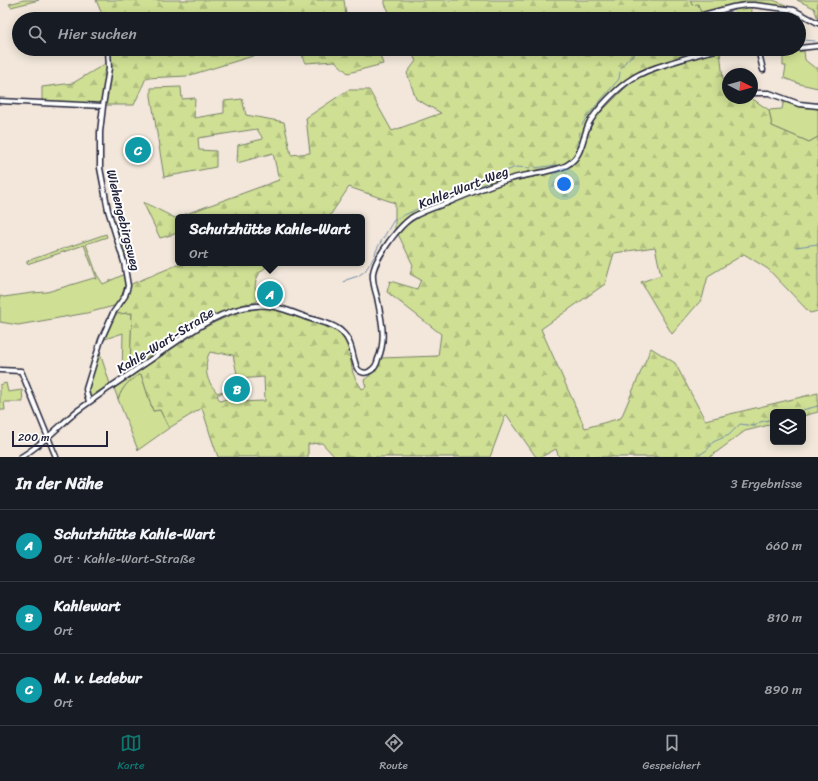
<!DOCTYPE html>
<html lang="de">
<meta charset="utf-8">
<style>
:root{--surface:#171b24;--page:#20242c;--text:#f1f3f6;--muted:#9ea1a6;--line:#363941;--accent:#0f766e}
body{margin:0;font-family:Sriracha,sans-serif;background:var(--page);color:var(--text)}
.controls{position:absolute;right:12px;bottom:12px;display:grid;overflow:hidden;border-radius:6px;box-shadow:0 2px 10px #0003}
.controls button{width:36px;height:36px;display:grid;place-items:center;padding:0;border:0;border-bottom:1px solid var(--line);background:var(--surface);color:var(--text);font:20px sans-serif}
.compass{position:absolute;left:722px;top:68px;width:36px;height:36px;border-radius:50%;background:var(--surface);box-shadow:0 2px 10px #0003;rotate:96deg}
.scale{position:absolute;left:12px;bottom:10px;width:96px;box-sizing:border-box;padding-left:4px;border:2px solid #22223b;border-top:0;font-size:11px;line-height:14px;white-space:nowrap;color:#22223b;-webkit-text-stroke:3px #fff;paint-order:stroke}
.you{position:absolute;left:564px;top:184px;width:14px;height:14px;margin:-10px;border:3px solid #fff;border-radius:50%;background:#1a73e8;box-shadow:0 0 0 6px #1a73e833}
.badge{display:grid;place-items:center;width:26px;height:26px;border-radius:50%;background:var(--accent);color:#fff;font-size:13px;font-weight:700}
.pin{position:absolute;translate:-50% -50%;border:2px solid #fff;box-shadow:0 1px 4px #0006}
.popup{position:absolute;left:175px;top:214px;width:190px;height:52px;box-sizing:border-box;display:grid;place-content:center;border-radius:6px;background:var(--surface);filter:drop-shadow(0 1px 3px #0005);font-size:13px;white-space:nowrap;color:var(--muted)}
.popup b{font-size:15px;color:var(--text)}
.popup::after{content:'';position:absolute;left:50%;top:100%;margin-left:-8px;border:8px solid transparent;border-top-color:var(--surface)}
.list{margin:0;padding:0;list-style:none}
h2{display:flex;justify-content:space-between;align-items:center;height:52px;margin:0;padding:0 16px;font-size:17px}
h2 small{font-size:13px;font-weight:400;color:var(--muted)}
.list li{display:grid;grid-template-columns:26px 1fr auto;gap:12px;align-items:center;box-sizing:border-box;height:72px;padding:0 16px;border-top:1px solid var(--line)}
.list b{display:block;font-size:15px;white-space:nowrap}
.list p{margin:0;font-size:13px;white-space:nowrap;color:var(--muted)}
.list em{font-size:13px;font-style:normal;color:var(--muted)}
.icon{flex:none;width:22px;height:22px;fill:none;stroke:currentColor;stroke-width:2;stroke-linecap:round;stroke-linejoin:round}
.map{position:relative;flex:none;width:818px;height:457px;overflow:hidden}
.search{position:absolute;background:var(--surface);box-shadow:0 2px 10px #0003;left:12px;right:12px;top:12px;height:44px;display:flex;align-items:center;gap:10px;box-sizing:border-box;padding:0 14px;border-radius:22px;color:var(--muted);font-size:15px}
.sheet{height:268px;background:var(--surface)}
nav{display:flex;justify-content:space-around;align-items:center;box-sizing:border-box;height:56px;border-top:1px solid var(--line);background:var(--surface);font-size:11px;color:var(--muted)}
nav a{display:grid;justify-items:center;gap:2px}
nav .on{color:var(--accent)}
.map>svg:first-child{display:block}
.grass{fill:#cfe094;stroke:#788168}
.forest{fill:url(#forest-firs);stroke:#788168;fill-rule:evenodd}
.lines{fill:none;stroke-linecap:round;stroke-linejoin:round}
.stream{stroke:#758dac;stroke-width:1}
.minor-casing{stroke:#22223b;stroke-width:7}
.minor{stroke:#fff;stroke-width:4}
.labels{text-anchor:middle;stroke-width:4;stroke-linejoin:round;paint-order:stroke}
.street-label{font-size:13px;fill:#22223b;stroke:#fff}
</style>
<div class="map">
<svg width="818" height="457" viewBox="0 0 818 457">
<defs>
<pattern id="forest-firs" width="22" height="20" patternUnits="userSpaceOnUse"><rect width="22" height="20" fill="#cfe094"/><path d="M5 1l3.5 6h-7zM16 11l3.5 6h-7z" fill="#b1c080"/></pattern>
</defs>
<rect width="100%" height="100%" fill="#f2e7da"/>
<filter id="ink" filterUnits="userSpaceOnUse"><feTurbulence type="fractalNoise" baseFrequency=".025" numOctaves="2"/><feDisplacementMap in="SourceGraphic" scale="8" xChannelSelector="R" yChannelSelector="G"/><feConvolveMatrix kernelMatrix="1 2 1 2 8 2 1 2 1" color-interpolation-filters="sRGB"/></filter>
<g filter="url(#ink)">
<path class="grass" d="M24,0H39L11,7L9,4Z
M690,0H773L786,5L784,8L763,5L724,8L701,14L698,5H692Z
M751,6L753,19H736L734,8Z
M804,51L805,60L815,68H818V88L800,84L784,78L786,66H783V52Z
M784,100L818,107V137L809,142L772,126L769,110L782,109Z
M112,219H114L126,253L129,279Z
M106,234L107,237L86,244L97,275L103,284L125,274C129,291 126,294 116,307L114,306L87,313L18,325L0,322V296L4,297L32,293L47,292L94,278L97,279L84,245L27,264V261Z
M132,313L130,367L122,376L123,333L102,340L114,314Z
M99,350L110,384L90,397L88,393V390Z
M141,374L153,411L160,410L169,428L138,450L118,399C123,386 128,381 141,374Z
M6,383L8,392L22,390L23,402H4L5,410H0V385Z"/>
<path class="forest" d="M96,0H344L346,16L353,19H104Z
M385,0H690L692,5L698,4L702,16L697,19H393L385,4Z
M797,0H818V19L814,8Z
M110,49H276L187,76L146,78L134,105H105L42,102V87L73,83L110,61Z
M299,49H378L383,64L348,73L335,61L306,63Z
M410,49H707C693,54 678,58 664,63C655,65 646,67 638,72C623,79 599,104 589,118C581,130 583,148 571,159C558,170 521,173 504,178C474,187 447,200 418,211L408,217L395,230V203L349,187L329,217H178V233L160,238L143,202L175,218L279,180L273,153L237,163L238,145L263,139L257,129L198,138L199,150L216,151V167L164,177L151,96V88L181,87L182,99L195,98L194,118L224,113V101L242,99L246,115L284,122L291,155L310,153L306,118L348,90H369L392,131L441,113L416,99L407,73L416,61Z
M720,51L723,79L728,80V98H751L769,110L772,126L809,142L818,137V311L810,313L768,269L744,254L708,276L702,299L672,334L641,282L661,275L655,247L614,253L605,284L541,329L585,428L621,418L651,348L675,363L705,420L818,393V412L803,416V412H773V424L745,431L710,457H559L556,449L541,457H536L506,414L490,457H335L322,443L308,444V457H218L211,437L202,408L169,428L160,410L153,411L141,374C128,381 123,386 118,399L114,388L200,330C220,319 250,305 273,309C286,311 298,318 310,322C321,326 336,328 343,338C351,348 350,361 353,373C355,379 359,384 362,389L366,387L364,380C373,373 377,368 381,358L438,356L441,334L387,292L390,281L417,289L421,280L410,274L413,265L398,234L408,224L421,216L489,188L505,183L552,173L560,171L570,166L578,158L581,153L588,132L596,117L624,89L633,81L640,77L653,71L710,53ZM210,352L219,354L223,353L233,355L238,379L264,377L265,401L237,402L236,396L220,401L217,395L230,389H229L217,393C214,388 212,387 210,383C205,375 205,359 210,352Z
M191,263H277L270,264L260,272L256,280L255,287L258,300L256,302C223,307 197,325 170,343C154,354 138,365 122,376L130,367L132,313L114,314C121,305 128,297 129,285L177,265Z"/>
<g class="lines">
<path class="stream" d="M778,10L785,13
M682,19C687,17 691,15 695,19
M799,34L803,40L815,41
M621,68L626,61L639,49
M582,125L588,115L619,79L620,72
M577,145L580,132
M535,168L556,165
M459,193L482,185L495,176L513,168L516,167L530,168
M796,247L818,244
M344,282L346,280L358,276L365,271L374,257L376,251L379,245L394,220L419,208L454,196
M795,412L818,406
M696,457L707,450L713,442L729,435L740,424L755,426L760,422L773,419"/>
<g class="minor-casing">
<path id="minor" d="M703,15L733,7L747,5H754L794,10L818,23
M799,48L818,46
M758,49L763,70
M752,93H769L799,104L818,106
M0,101L103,106
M0,370L21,371L56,457
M89,401L87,395L86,389L101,340L113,313L125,296L128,286L124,262L108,210L100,168V132L103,106L109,68L108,49
M21,457C42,445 59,426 77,411C88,403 98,396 109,388C124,378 138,368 153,358C184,337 217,309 256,306C262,305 269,306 275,307C285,309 294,313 303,316C315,321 334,323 343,333C350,340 352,350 354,359C355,361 356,367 357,368C360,373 366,374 370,371C374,369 377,364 378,359C387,339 381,318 377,297C375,290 372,281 373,273C375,261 384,249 391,239C397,231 403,224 411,218C422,211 435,207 447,203C468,194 489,185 510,179C521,176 533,174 544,172C551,170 560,169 567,165C583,156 582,138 589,123C598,108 618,87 633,78C645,70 660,66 673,62C689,57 704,52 720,49"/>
</g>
<use href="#minor" class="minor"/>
</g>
</g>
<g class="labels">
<g class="street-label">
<text transform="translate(463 187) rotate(-21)" y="5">Kahle-Wart-Weg</text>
<text transform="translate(124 220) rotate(76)" y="5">Wiehengebirgsweg</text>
<text transform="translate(165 340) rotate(-32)" y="5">Kahle-Wart-Straße</text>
</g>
</g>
</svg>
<div class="controls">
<button><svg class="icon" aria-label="layers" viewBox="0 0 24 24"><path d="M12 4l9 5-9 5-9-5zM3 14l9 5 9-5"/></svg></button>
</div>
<svg class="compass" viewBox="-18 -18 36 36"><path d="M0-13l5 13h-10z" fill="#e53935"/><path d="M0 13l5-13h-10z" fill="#9ea1a6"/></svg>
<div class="scale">200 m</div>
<div class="you"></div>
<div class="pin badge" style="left:270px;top:294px;background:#0f9aa8">A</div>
<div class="popup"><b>Schutzhütte Kahle-Wart</b>Ort</div>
<div class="pin badge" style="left:237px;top:389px;background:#0f9aa8">B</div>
<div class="pin badge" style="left:138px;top:150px;background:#0f9aa8">C</div>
<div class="search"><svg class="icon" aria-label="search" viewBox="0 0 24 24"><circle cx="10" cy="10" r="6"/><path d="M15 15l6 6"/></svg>Hier suchen</div>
</div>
<section class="sheet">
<h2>In der Nähe<small>3 Ergebnisse</small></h2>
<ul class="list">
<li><span class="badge" style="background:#0f9aa8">A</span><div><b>Schutzhütte Kahle-Wart</b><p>Ort · Kahle-Wart-Straße</p></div><em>660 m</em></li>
<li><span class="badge" style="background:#0f9aa8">B</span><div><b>Kahlewart</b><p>Ort</p></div><em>810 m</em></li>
<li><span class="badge" style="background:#0f9aa8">C</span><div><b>M. v. Ledebur</b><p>Ort</p></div><em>890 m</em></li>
</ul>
</section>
<nav>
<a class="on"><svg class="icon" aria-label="map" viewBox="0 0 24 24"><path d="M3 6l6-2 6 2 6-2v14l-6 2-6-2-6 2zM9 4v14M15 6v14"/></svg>Karte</a>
<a><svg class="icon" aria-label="directions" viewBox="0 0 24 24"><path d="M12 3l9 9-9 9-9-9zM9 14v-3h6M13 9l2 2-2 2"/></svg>Route</a>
<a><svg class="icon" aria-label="saved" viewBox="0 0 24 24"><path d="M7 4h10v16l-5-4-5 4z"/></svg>Gespeichert</a>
</nav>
